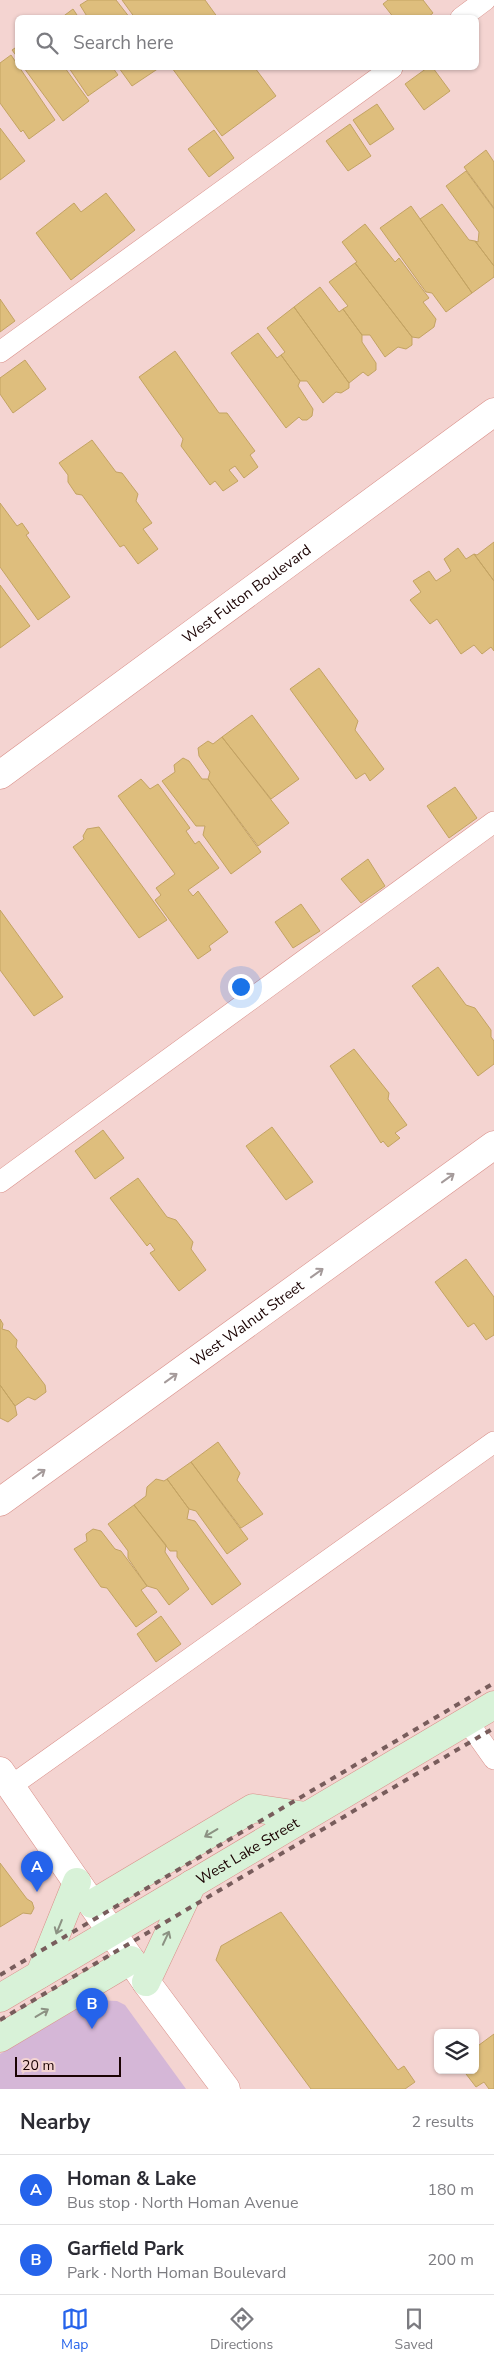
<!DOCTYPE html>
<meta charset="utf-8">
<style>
:root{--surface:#fff;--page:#f7f7f7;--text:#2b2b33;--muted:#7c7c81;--line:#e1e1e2;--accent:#2563eb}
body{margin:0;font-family:"Nunito Sans",sans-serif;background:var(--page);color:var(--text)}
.controls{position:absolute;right:15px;bottom:15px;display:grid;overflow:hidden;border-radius:8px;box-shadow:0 1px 4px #0004}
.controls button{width:45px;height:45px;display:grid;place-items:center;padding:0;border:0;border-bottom:1px solid var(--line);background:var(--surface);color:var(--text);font:25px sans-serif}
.scale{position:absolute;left:15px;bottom:12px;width:106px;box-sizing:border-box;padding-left:5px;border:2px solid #1b0303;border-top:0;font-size:14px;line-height:18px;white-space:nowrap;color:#1b0303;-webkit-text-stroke:4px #f4d4d1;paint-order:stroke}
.you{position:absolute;left:240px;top:986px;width:18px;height:18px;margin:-12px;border:4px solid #fff;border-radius:50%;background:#1a73e8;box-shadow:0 0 0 8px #1a73e833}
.badge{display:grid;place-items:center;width:32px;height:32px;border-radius:50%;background:var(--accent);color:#fff;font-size:16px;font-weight:700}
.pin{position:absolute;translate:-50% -41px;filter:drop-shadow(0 1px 2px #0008)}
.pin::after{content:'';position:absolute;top:26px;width:18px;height:15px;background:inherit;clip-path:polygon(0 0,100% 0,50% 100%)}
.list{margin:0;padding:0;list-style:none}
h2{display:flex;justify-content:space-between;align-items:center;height:65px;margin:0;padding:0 20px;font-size:21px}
h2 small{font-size:16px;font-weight:400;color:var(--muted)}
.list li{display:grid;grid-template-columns:32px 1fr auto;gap:15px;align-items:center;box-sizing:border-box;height:70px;padding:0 20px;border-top:1px solid var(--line)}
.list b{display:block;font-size:19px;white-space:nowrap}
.list p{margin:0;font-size:16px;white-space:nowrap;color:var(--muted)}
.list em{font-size:16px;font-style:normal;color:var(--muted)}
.icon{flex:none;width:28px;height:28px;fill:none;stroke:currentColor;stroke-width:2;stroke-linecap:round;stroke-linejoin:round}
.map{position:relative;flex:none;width:494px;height:2089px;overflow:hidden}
.search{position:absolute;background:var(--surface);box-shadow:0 1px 4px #0004;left:15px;right:15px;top:15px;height:55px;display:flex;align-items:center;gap:12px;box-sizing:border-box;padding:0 18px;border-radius:8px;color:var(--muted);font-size:19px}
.sheet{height:205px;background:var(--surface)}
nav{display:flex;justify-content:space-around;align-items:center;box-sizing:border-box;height:70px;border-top:1px solid var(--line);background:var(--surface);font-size:14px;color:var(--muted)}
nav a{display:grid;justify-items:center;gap:2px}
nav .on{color:var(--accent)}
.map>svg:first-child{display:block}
.green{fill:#d5b7d7}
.building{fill:#debe7d;stroke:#c3a363}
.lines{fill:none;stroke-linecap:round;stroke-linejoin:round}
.service-casing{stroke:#d9908a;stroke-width:22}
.minor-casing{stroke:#d9908a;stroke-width:29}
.tertiary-casing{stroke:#d9908a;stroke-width:29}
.secondary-casing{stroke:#d9908a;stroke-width:29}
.service{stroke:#fff;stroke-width:21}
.minor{stroke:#fff;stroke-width:28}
.tertiary{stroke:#fff;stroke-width:28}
.secondary{stroke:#d8f2d8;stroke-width:28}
.rail{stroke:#785d5c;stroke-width:4;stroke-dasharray:6 6;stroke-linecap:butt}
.oneway{stroke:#a49a9a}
.oneway2{stroke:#8c9283}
.labels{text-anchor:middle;stroke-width:4;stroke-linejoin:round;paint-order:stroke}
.street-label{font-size:15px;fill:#1b0303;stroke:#f4d4d1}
</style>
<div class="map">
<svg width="494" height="2089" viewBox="0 0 494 2089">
<rect width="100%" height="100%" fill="#f4d4d1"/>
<path class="green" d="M97,2000L117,2001L125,2005L186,2089H0V2054L85,2004Z"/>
<path class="building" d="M88,0H116L130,18H88L80,5Z
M122,0H205L218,18H135Z
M388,0H423L433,13L427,18H394L383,4Z
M73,9L79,18H61Z
M18,46V58L12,50Z
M11,55L55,120L29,139L23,130L21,132L0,103V63Z
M24,68H65L89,101L63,121Z
M69,68H113L118,75L88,96Z
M119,68H159L132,86Z
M172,68H255L276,96L222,136Z
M427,68H433L450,91L424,110L405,84Z
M377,104L394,129L370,145L353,120Z
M350,124L371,156L348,171L326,141Z
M0,128L25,161L0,180Z
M214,130L234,158L209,177L188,149Z
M486,150L494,162V208L464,167Z
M466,171L494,209V266L475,241L478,242L479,232L446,186Z
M106,193L135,230L71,280L36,233L74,203L81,212Z
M442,204L469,240L475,241L494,266V277L472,293L420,219Z
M411,206L472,293L446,312L432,293L426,292L380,228Z
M365,224L395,262L399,258L429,298L423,302L436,319L434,327L419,338L412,337L355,263L357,262L342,242Z
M355,263L412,337V345L406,349L398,347L385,357L370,335H362L343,309L348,306L329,282Z
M320,287L339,312L343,309L362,335V342L376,363V370L368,376L363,372L349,383L294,307Z
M0,299L15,321L0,332Z
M294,307L349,383V388L341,393L336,392L323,403L307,381H300L281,355L285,352L267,328Z
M258,333L277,358L281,355L300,381L298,386L313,409L312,416L307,420H302L299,417L286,428L231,353Z
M175,351L219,413H227L255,451L250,455L258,467L244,478L235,466L229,470L238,481L223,491L215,481L210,485L181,446L183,439L139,377Z
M25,360L46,389L13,413L0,394V378Z
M92,440L116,472L122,473L138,494L136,501L152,523L143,529L158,549L138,564L124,545L120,547L82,495L76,494L68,482V475L59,463Z
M0,503L17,526L22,523L29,533L26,535L70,597L38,620L0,567Z
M494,542V581L474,554L477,555Z
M458,548L466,559L474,554L494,581V651L491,647L482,654L474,645L461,654L437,619L430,624L410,600L421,592L413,581L429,571L436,581L451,571L444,559Z
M0,585L30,626L0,648Z
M319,668L358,721L355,730L384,769L370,781L365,773L356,779L290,689Z
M252,715L299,779L271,799L222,737Z
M222,737L289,823L258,846L208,779L210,772L199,756L198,748L208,741L213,744Z
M183,758L189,761L202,779H208L261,852L231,874L203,835L205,826H196L162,781L175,772L174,765Z
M141,779L150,789L158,784L190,828L186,831L195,844L199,841L219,868L188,890L193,896L198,891L228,932L209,946L211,950L198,959L155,900L161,895L156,888L175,874L118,796Z
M455,787L477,818L449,838L427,806Z
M99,827L167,920L139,938L73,847L84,839L83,836L87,829Z
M368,859L385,886L361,903L341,879Z
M301,904L320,931L293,948L275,922Z
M0,910L63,997L34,1016L0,970Z
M438,967L466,1005L475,1008L491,1030V1037L494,1041V1064L478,1076L412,986Z
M354,1049L389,1093L388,1099L407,1125L395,1133L400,1138L388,1147L383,1141L381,1143L330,1066Z
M272,1127L313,1182L286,1200L246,1146Z
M103,1130L124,1158L95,1179L75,1151Z
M138,1178L167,1217L176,1220L193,1242L191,1249L206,1270L179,1291L150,1253L155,1250L150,1243L147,1246L110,1198Z
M466,1259L494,1297V1335L486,1340L474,1323L468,1327L435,1282Z
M0,1319L3,1324L2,1329L9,1331L17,1340L16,1347L45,1385L46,1392L35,1400L28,1397L15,1406L0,1385Z
M0,1385L15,1406L17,1415L8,1422L0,1418Z
M218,1442L240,1473L237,1480L263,1514L241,1528L191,1462Z
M191,1462L248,1539L227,1554L196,1511L189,1509L167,1479Z
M156,1479L164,1481L167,1479L189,1509L187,1519L195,1521L241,1584L212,1605L177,1557V1551H170L134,1505L146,1496L147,1487Z
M134,1505L166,1545L165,1552L189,1589L169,1605L157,1589L147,1586L128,1558V1551L108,1524Z
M93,1529L101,1531L115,1549L121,1551L147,1586L141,1590L157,1612L136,1627L107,1588L101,1587L74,1549L87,1541L86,1534Z
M161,1616L181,1644L156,1662L137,1634Z
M0,1863L27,1899L32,1902L34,1908L31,1914L23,1913L0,1927Z
M281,1912L398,2070L404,2066L415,2082L405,2089H311L216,1960L221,1946Z
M494,2034V2089H489L484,2082L476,2087L463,2070H475V2048Z"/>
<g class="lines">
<g class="service-casing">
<path id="service" d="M461,18L485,0
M0,352L392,68
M0,1182L494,822
M467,1721L494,1759
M11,1786L494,1442"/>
</g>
<g class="minor-casing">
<g id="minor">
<path id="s1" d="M0,775L494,412"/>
<path id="s2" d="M0,1502L494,1145"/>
</g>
</g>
<g class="tertiary-casing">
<path id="tertiary" d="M0,1771L146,1982L226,2089"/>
</g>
<g class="secondary-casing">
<g id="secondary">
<path d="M92,1904L253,1808L306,1816"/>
<path d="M40,1974L77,1882"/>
<path d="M146,1982L192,1884"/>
<path id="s3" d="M0,1998L494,1705"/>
<path d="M0,2038L131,1960"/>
</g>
</g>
<use href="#service" class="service"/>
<use href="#minor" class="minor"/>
<use href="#tertiary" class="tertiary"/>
<use href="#secondary" class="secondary"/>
<path class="rail" d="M0,1975L494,1683
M0,2020L494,1728"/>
</g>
<defs><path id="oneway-shaft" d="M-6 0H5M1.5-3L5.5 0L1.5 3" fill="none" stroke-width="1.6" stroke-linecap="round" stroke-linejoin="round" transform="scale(1.25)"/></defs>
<g class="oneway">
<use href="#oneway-shaft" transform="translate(448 1178) rotate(-36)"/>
<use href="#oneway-shaft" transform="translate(317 1273) rotate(-36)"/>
<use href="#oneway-shaft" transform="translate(171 1378) rotate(-36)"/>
<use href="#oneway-shaft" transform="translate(39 1474) rotate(-36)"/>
</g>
<g class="oneway2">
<use href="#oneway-shaft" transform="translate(211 1833) rotate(149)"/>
<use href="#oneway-shaft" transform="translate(59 1927) rotate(112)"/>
<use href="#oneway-shaft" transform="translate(166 1938) rotate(-65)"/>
<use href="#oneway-shaft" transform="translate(42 2013) rotate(-31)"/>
</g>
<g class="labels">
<g class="street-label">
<text dy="5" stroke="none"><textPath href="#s1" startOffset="306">West Fulton Boulevard</textPath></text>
<text dy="5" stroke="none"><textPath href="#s2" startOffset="305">West Walnut Street</textPath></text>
<text dy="5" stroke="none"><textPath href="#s3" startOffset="288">West Lake Street</textPath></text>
</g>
</g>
</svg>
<div class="controls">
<button><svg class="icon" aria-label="layers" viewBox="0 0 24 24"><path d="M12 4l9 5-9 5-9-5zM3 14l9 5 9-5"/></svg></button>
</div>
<div class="scale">20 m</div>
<div class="you"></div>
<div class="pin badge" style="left:37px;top:1892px">A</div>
<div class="pin badge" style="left:92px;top:2029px">B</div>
<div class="search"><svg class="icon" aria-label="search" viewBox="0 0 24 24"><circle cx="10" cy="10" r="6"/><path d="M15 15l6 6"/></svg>Search here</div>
</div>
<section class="sheet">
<h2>Nearby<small>2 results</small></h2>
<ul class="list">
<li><span class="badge">A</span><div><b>Homan &amp; Lake</b><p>Bus stop · North Homan Avenue</p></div><em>180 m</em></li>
<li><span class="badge">B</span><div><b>Garfield Park</b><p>Park · North Homan Boulevard</p></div><em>200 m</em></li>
</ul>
</section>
<nav>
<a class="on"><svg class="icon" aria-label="map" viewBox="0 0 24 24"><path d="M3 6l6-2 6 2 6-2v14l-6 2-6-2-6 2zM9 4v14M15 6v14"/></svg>Map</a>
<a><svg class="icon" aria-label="directions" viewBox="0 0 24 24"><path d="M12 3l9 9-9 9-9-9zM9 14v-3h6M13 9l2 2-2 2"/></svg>Directions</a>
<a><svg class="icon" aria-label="saved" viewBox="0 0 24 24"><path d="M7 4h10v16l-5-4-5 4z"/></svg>Saved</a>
</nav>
